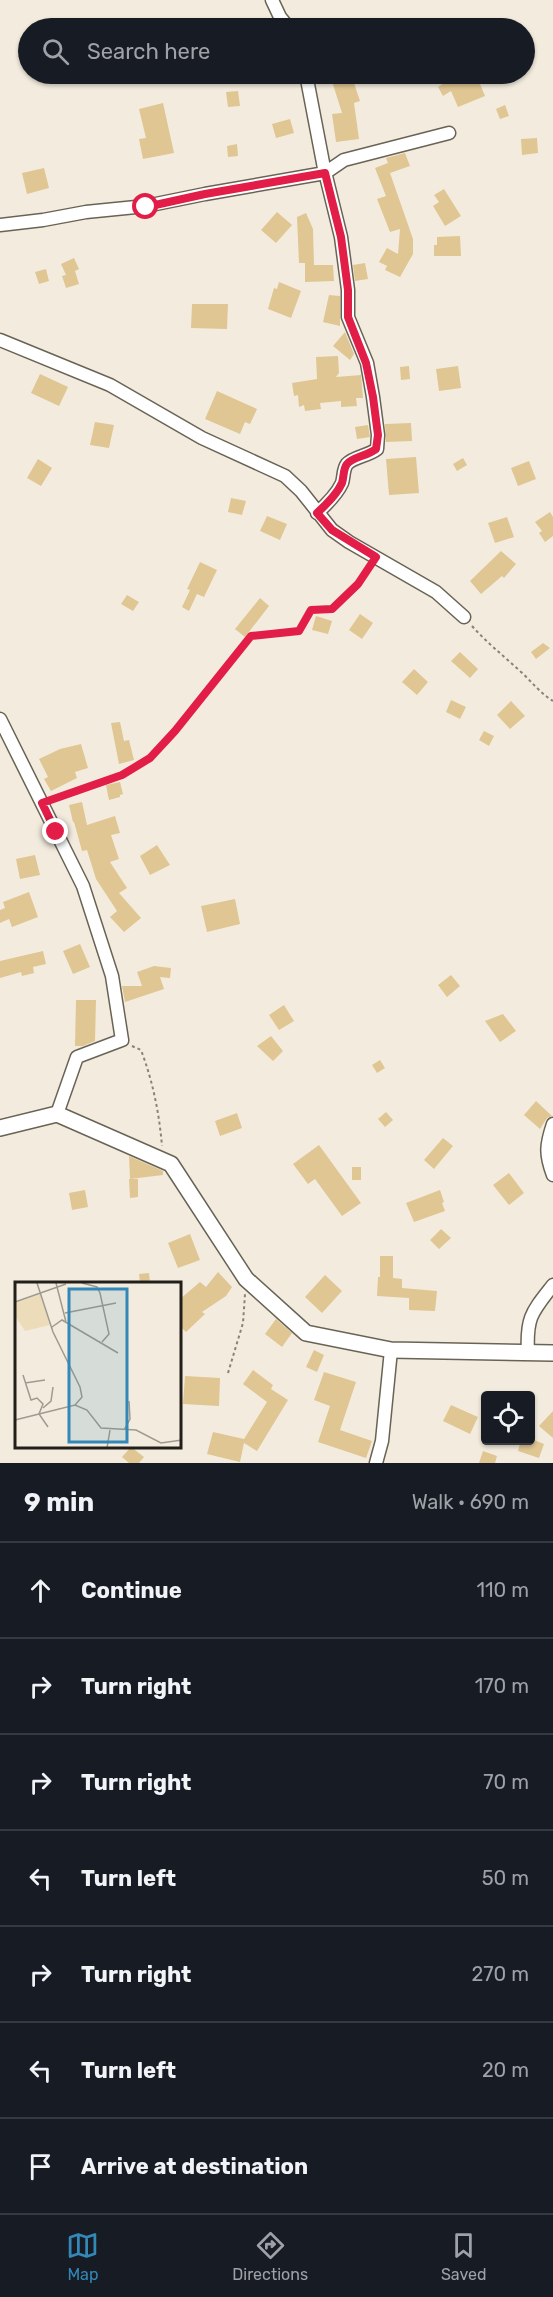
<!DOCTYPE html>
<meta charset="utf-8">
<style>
:root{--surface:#171b24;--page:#20242c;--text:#f1f3f6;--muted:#9ea1a6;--line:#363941;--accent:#3488b8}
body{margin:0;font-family:Rubik,sans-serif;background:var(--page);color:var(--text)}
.controls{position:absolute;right:18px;bottom:18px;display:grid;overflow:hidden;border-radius:6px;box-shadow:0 2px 4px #0004}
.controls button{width:54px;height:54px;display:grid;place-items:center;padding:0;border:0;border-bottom:2px solid var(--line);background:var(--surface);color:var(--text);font:30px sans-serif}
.stop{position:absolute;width:18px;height:18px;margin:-14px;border:4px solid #e11d48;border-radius:50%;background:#fff}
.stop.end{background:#e11d48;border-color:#fff;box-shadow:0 2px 6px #0008}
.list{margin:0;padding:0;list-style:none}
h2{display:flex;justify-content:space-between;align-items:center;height:78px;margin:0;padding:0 24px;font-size:26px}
h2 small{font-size:20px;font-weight:400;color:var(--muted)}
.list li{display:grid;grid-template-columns:39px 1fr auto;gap:18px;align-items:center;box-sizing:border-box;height:96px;padding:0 24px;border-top:2px solid var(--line)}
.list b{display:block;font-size:22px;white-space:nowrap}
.list em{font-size:20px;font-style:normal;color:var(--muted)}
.icon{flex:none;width:33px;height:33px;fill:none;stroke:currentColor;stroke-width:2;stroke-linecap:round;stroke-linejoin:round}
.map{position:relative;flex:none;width:553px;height:1463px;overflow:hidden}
.search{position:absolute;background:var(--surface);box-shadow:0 2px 4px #0004;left:18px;right:18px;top:18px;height:66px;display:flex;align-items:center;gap:15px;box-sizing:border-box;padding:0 21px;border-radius:33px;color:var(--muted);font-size:22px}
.sheet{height:750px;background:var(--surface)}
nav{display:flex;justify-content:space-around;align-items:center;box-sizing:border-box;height:84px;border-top:2px solid var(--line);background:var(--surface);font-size:16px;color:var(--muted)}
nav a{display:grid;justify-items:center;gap:3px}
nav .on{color:var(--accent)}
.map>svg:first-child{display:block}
.building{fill:#dfc693}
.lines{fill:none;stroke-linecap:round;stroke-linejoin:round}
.minor-casing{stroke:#696356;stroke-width:15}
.tertiary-casing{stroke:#696356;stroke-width:18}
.path{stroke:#878379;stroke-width:2;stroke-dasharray:3 3;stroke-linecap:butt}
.minor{stroke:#fff;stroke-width:12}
.tertiary{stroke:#fff;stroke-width:15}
.route{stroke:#e11d48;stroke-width:8}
.inset-road{fill:none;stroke:#9f9a90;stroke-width:1.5}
.view{fill:#3488b8;fill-opacity:0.15;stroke:#3488b8;stroke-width:3}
.inset-edge{fill:none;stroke:#221f1a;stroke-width:3}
</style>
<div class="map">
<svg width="553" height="1463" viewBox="0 0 553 1463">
<rect width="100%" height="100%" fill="#f3ecde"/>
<path class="building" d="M345,74H351L360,101L354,103L359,139L336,142L332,114L342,113L331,78Z
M444,74H505L480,84L485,96L458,107L451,91L443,96L438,87L447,81Z
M238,91L240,106L228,107L226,92Z
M163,103L174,153L143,159L139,139L146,138L139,109Z
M505,105L509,116L500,119L496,109Z
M290,119L294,133L276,138L272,124Z
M537,138L538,153L522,155L521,139Z
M237,144L238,156L228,157L227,146Z
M405,153L410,166L390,173L413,239V254L400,277L385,270L387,266L379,262L387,248L398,254L400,229L390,232L377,199L386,196L375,168L388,163L386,158Z
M44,168L49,188L27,194L22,173Z
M444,189L461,216L445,226L433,206L439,202L434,195Z
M277,212L292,225L276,243L261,230Z
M306,213L313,229L314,265H333L334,281L305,282V263H299L297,217Z
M460,236L461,256H434V245H437V237Z
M74,258L79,269L75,271L79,284L66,288L62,276L66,275L61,264Z
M365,263L368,279L355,281L353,265Z
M46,269L49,281L39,284L35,272Z
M279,282L301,291L291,318L268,309L274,288L277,289Z
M329,295L340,296V326L323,322Z
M192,304H228L227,329L191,328Z
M345,332L354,354L350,360L333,346Z
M338,356L339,373L336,377L361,375L363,398H356L357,406L341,407V401L320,403L321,409L305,411L304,405L299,407L298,395L294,396L292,383L317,379L316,357Z
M409,366L410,379L401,380L400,367Z
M458,366L461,388L439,391L436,369Z
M40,374L68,387L59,406L31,393Z
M217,391L257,409L250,424L245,422L240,434L205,419Z
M95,422L114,425L109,448L90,445Z
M411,423L412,441L386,442L385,424Z
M368,425L370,437L357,439L355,427Z
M416,457L419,493L389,495L386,459Z
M463,458L467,465L457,471L453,464Z
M38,459L52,468L41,486L27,478Z
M529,461L536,479L518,486L511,468Z
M231,498L246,501L242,515L228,512Z
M550,512L553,517V536L545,542L539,533L542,531L535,522Z
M267,516L287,524L280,540L260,531Z
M507,517L514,537L495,543L488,523Z
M501,551L516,564L504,578L502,576L481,594L470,581Z
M200,562L217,570L204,597L197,594L189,611L182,607L190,590L187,589Z
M127,595L139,602L133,611L121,604Z
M260,598L269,606L245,637L235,629Z
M360,614L373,623L362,639L349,630Z
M316,616L332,621L328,634L312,630Z
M543,643L550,648L536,659L531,652Z
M460,652L478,669L470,678L451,661Z
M414,669L428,682L417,695L402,682Z
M451,700L466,707L460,719L446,712Z
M511,701L525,716L510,729L497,715Z
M120,722L124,741L129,740L134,760L119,764L111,723Z
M484,731L494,736L489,746L479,740Z
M81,744L88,768L75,772L77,778L51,791L44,779L48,777L39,759L60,749Z
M120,782L123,794L120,795V797L109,800L106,785Z
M82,802L87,825L115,816L120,833L111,835L119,859L110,862L127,888L119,893L141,918L124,932L110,917L117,911L96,879L87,850L82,851L74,822H73L69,805Z
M157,845L170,865L150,875L140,856Z
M35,855L40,875L20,879L16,859Z
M29,892L38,917L12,927L9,919L0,923V910L5,908L3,902Z
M235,899L240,924L207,932L201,906Z
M80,944L90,967L73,974L63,951Z
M43,951L46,964L33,967L34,973L22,976L21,972L0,978V961Z
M154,966L171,968L170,978L160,977L164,989L125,1002L122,986H142L137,972Z
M451,975L460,986L447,997L438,985Z
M76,1000H96L95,1041L83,1046H75Z
M284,1005L294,1021L279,1030L269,1015Z
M503,1014L516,1031L500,1042L485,1021Z
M271,1036L283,1051L273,1061L257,1046Z
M380,1060L385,1068L377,1073L372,1065Z
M536,1101L552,1116L547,1118L540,1129L524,1115Z
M386,1112L393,1120L385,1127L378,1119Z
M237,1113L242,1128L220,1136L215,1121Z
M443,1138L453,1146L434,1169L424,1160Z
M319,1145L361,1203L342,1216L315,1179L308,1184L293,1164Z
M129,1156L163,1171V1175L130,1179Z
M352,1167H361V1180H352Z
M509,1173L524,1193L509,1205L493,1185Z
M129,1179H138V1197L130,1198Z
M85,1190L88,1207L72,1210L69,1193Z
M440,1190L444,1202L442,1203L445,1211L414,1222L406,1203Z
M441,1229L451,1238L439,1249L430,1240Z
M190,1234L200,1260L178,1268L168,1243Z
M380,1256H393V1278L402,1279V1288L437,1291L435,1311L409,1310V1298L377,1296L378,1277H380Z
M218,1272L232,1287L226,1296L202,1312L205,1314L186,1332L180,1326V1299L200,1282L206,1287Z
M149,1273L150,1283H140L139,1274Z
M325,1275L342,1291L322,1313L305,1297Z
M276,1319L292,1333L282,1347L265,1334Z
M314,1350L324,1355L317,1372L306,1367Z
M253,1370L273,1385L271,1389L288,1400L257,1451L244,1443L240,1462L207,1454L213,1432L244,1439L267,1402L243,1384Z
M324,1372L356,1382L340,1430L372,1441L366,1458L318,1442L330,1406L314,1400Z
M185,1376L220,1378L219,1406L183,1404Z
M451,1405L478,1417L470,1434L443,1421Z
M553,1411V1438L539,1426Z
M521,1440H534L544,1444L539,1458L518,1451Z
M131,1447L144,1457L139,1463H129L122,1457Z
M483,1451L497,1456L495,1463H479Z"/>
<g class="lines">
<g class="minor-casing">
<path id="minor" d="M272,0L280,17L289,28
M306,74L324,168L341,237L348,290V317L367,363L373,397L378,435L377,449C368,456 353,457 347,464C343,469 344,477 342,483C337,494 327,504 317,513
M0,225L43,220L86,212L146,206L205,194L325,173L344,160L449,133
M0,340L110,385L202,438L285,476L301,491L332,530L349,542L436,592L464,617
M0,719L83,886L112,976L122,1040L77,1057L57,1114
M553,1124C546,1145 545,1154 553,1175
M528,1353C526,1317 532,1312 553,1285
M376,1463L382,1441L391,1350"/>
</g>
<g class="tertiary-casing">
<path id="tertiary" d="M0,1128L57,1114L171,1164L246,1279L306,1333L391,1350L553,1353"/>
</g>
<path class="path" d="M472,626C487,643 504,656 521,672C532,682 540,693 553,701
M53,799L122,775L150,758L175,731L251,636L299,631L311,610L332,609L358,584L370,567
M132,1046L141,1050C153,1082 159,1112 162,1146
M228,1373L243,1323L245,1294"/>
<use href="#minor" class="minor"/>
<use href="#tertiary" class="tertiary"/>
</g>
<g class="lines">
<path class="route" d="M56,832L42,803L122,775L150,758L175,731L251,636L299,631L311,610L332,609L358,584L376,557L332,530L317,513C327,504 337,494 342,483C344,477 343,469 347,464C353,457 367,456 376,449L378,435L373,397L366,363L348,317V290L341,237L325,173L205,194L146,207"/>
</g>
<g transform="translate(15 1282)">
<rect width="166" height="166" fill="#f3ecde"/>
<path d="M25,12L35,43L10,49L0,34V21Z" fill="#eddcb9"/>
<path class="inset-road" d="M22,1L38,50L65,105L67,115L60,123M41,1L51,40M67,1L82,5L85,11L94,52L87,60M0,20L51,2M50,31L101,21M37,45L47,38L103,71M8,93L16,118L22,116L28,122L24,132L33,145M10,101L30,98M28,126L36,119L38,105M0,138L60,123L72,128L86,146L121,148L146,161L167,158M109,148L115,137L114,119M92,166L95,148"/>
<path class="view" d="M54,7H112V160H54Z"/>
<rect width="166" height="166" class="inset-edge"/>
</g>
</svg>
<div class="controls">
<button><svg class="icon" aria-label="locate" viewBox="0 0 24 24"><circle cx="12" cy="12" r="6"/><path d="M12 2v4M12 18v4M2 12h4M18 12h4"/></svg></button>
</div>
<div class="stop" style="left:146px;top:207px"></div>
<div class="stop end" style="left:56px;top:832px"></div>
<div class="search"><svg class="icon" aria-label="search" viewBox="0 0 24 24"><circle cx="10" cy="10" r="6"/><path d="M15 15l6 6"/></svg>Search here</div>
</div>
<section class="sheet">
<h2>9 min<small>Walk · 690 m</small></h2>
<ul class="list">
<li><svg class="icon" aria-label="ahead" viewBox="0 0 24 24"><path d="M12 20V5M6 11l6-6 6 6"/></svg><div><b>Continue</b></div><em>110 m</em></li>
<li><svg class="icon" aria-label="right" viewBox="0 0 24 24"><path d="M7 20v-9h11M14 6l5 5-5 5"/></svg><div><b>Turn right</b></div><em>170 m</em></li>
<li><svg class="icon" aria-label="right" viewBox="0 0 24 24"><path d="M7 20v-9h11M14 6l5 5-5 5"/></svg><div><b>Turn right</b></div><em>70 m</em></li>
<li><svg class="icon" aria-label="left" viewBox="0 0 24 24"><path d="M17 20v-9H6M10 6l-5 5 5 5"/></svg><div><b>Turn left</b></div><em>50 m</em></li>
<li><svg class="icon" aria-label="right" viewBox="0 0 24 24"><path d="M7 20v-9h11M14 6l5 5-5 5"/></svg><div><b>Turn right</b></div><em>270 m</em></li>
<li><svg class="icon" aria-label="left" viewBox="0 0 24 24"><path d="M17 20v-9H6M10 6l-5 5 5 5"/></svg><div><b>Turn left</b></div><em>20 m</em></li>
<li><svg class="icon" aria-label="arrive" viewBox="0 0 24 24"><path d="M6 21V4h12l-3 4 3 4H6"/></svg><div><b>Arrive at destination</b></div></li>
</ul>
</section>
<nav>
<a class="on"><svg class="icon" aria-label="map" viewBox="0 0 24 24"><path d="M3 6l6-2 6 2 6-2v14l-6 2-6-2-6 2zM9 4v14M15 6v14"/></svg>Map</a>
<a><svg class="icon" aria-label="directions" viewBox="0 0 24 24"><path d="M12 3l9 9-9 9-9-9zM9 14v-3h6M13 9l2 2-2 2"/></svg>Directions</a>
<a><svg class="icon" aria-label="saved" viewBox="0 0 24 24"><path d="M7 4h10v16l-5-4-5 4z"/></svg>Saved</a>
</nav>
